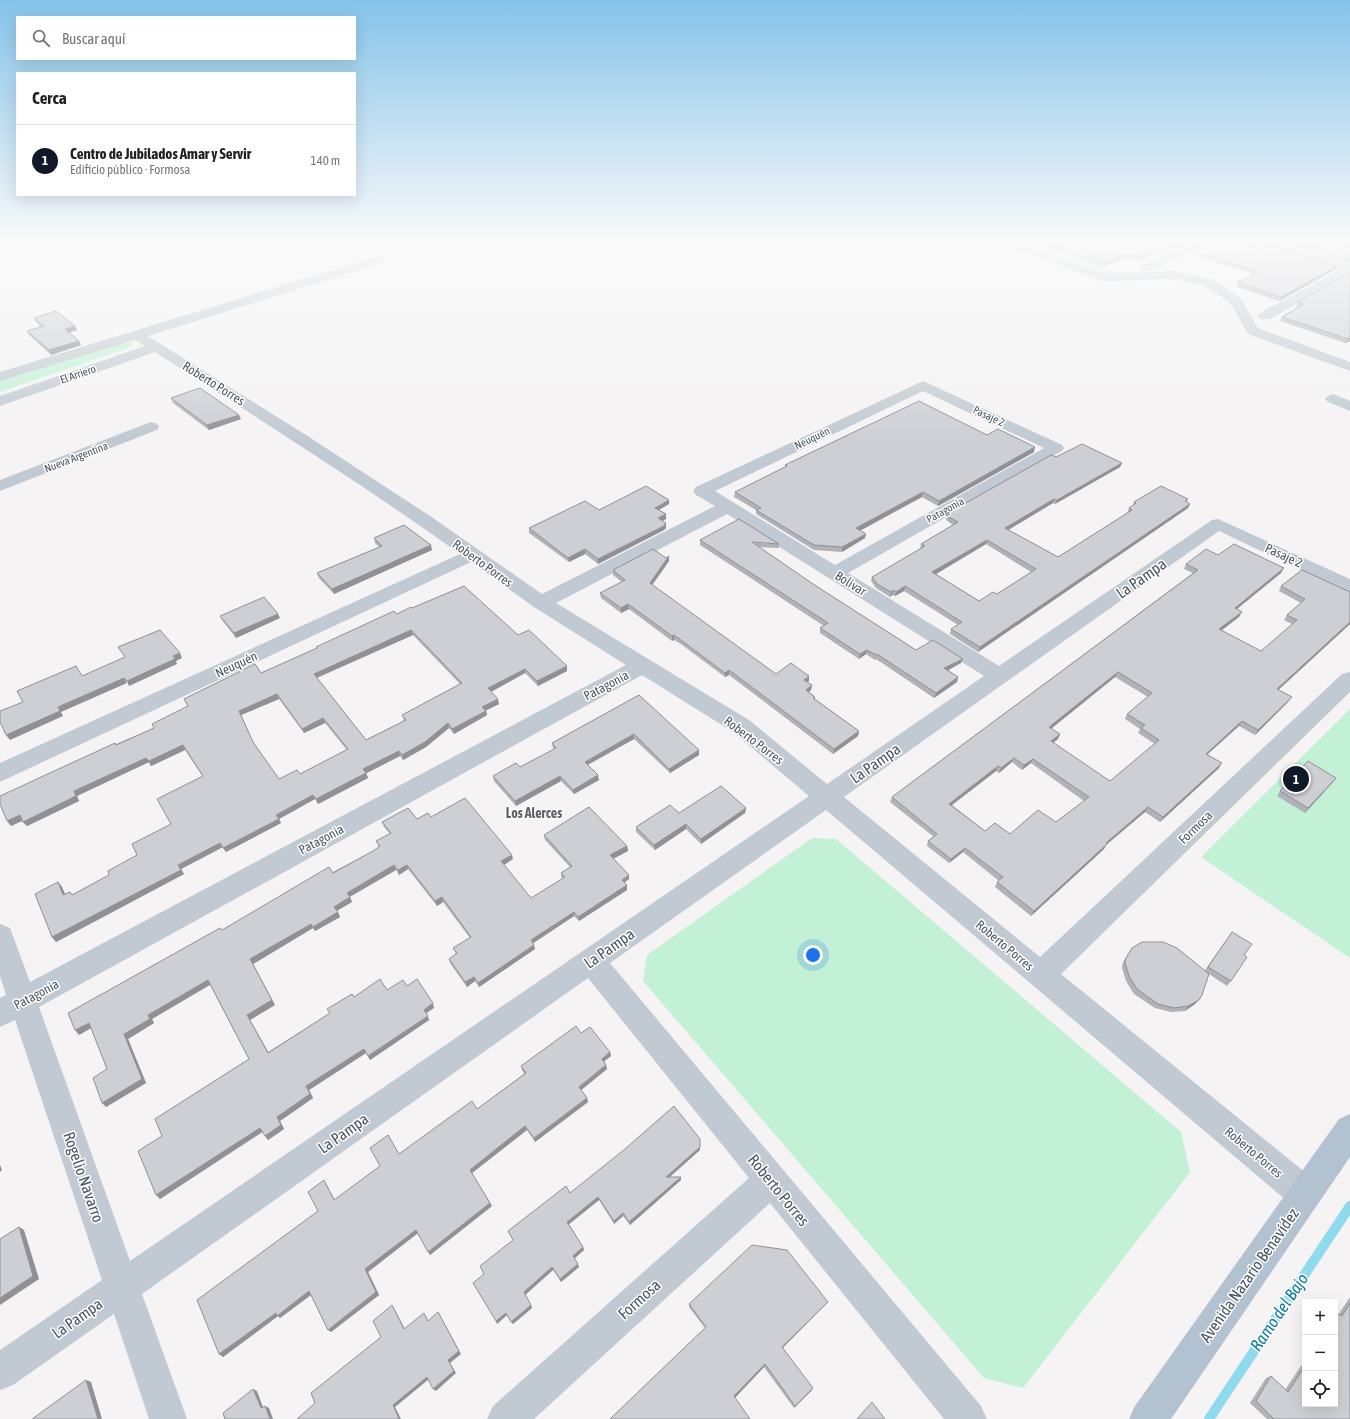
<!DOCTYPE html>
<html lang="es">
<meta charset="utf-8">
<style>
:root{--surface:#fff;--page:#f6f6f6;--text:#222;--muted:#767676;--line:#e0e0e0;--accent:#111827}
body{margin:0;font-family:"Asap Condensed",sans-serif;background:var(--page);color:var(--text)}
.controls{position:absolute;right:12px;bottom:12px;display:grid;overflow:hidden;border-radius:0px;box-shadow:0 4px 16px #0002}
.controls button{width:36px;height:36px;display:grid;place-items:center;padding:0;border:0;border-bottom:1px solid var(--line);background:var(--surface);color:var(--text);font:20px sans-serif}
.you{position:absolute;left:813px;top:955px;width:14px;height:14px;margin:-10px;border:3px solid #fff;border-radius:50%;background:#1a73e8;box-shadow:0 0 0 6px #1a73e833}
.badge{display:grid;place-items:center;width:26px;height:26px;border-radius:50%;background:var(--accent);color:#fff;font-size:13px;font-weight:700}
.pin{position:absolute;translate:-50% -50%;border:2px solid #fff;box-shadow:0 1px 4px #0006}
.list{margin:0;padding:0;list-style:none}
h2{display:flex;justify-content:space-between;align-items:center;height:52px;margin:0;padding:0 16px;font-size:17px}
h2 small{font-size:13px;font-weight:400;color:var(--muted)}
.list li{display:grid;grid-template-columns:26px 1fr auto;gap:12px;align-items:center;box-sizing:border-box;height:72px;padding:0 16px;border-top:1px solid var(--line)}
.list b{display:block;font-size:15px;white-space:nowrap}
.list p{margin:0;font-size:13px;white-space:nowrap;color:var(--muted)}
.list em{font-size:13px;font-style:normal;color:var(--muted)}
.icon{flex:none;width:22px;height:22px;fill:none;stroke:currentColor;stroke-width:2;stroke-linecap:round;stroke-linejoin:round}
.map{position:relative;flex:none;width:1350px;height:1419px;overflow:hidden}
.search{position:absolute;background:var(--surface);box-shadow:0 4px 16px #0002;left:16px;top:16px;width:340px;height:44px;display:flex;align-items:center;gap:10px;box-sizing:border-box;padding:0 14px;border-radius:0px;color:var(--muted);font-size:15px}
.panel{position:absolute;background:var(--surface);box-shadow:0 4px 16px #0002;left:16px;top:72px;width:340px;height:124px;border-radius:0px}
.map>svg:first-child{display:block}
.green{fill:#c3f1d5}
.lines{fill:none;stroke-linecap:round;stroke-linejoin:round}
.stream{stroke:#90daee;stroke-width:10}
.minor{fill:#c1cad2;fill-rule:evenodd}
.primary{fill:#b3c2d1;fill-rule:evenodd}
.wall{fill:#b0b2b7;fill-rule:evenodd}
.shaded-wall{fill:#909195}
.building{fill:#cdcfd5;stroke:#909195;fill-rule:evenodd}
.labels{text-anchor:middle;stroke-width:3;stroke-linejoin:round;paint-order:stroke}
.far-street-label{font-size:11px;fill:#4a5661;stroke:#fff}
.street-label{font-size:13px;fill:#4a5661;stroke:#fff}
.neighbourhood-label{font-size:14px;font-weight:bold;fill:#5f6368;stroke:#fff}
.near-street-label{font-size:16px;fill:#4a5661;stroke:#fff}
.near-water-label{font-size:17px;font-style:italic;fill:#0c7c9b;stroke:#fff}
</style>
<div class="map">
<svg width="1350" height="1419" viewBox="0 0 1350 1419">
<rect width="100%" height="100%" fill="#f5f3f3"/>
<path class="green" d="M1023,241H1030L1115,272L1111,273Z
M134,342L129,348L0,392V381L119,344Z
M1350,709V958L1201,857Z
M812,838L836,839L1181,1132L1190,1172L1023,1388L984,1378L643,981L647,955Z"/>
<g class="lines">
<path class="stream" d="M1209,1419L1350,1206"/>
<path class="minor" d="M999,241H1016L1103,273L1173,271L1210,279L1226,288L1241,299L1258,328L1350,362V371L1248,334L1231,304L1218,294L1202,285L1173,279L1102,281L1001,243Z
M1195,241H1211L1209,243L1149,271H1141L1139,268L1141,265Z
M1251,241H1270L1350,265V274L1270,319H1260L1258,316L1260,313L1339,270L1253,243Z
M378,256L382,257L384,260L382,263L148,336L306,435L433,518L542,594L715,506L696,495L693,491L696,487L923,381L1062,445L1064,448L1062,451L848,573L999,666L1212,520L1218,519L1350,579V592L1343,590L1219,531L844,797L1040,957L1342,674L1350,672V692L1061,974L1317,1182L1321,1194L1317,1206L1305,1210L1293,1206L826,810L610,963L981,1406L987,1419H944L770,1203L534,1419H487L493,1406L749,1178L588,978L142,1294L187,1419H149L114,1314L13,1385L0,1390V1350L102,1280L15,1020L0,1027V998L6,995L0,976V924L10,928L30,982L626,665L534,607L471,562L0,782V763L460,554C361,483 257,418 155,352L0,406V396L145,346L135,340L0,381V372ZM923,391L1044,448L835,565L715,491ZM727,514L984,676L827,784L749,720L556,603ZM642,675L733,732L809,796L130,1261L39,1007Z
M1333,394L1350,401V411L1328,402L1325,399L1328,396Z
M151,422L157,424L159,427L157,430L0,491V480Z"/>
<path class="primary" d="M1350,1114V1157L1171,1419H1129L1135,1406L1339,1119Z"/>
</g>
<path class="wall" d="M1037,241H1191L1174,249L1170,247L1137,261L1126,257L1103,267L1037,243Z
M1283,241H1350V263L1282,243Z
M1264,249L1337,266L1335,270L1279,301L1237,287L1238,282L1254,274L1190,254L1191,250Z
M1350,272V341L1345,343L1280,321L1282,317L1298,307L1296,306L1298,302Z
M34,318L75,326L77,330L69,333L81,345L51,355L29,335L27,331L41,327L36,322Z
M171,398L241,419L209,430L173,403Z
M983,433L1034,452L938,506L922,497L899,509L860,530L865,538L842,552L814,550L756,514V510L734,497L735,492L785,467V465Z
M1056,457L1122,463L1120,467L1055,504L1053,503L1008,530L1058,557L1127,513L1129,508L1133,505L1134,502L1188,499L1187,502L1190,504L1188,508L978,652L950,634L951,629L958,625L904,591L895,596L892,595L890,597L876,588L871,581L872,577L920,549L921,544L953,525L946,520L947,516ZM986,544L1031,572L997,594L979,601L936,574Z
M669,504L659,510L666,514V519L662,521L666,523V528L664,530L598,564L585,554L569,562L529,533V528Z
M374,538L432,550L334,594L319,578L317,573L379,547L375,543Z
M700,540L779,544V548L759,547L813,584L916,650L961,663L948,670L958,677L957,682L934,698L876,659L875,660L866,654L859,659L820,633V628L824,626L700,545Z
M1218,555L1281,573L1237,609L1239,617L1221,630L1261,651L1292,624L1284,620L1287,615L1301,603L1279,591L1281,586L1302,570L1350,624L1278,690L1288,702L1255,735L1239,726L1208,754L1219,768L1160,822L1145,812L1106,845L1104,849L1031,916L995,887L997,882L999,881L963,852L949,863L927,846L928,841L934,837L890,802L892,797L1193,573L1184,569L1186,564ZM1115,677L1148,697L1127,714L1125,719L1140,729L1138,733L1155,744L1110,781L1053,743L1058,739L1060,734L1051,729ZM1012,762L1022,770L1031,763L1084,801L1056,822L1010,834L985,831L952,805L996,771L999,773Z
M666,558L669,561L652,585L776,674L809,676V681L807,682L812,685L811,690L809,692L815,697V699L859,731L858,736L833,754L729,675L725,677L681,644L674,640L672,641L629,609L621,613L601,598L600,593L622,582L613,575V570Z
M412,608L518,635L567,666V671L538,686L525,673L491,692L499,704L486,710L487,715L454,734L449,728L426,747L403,760L400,756L366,773L368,778L318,804L315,799L279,819L281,823L226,852L223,847L181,869L184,874L56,942L52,937L58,882L62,887L65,894L72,895L109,875L137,855L171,824L203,777L185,750L151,766L149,762L77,796L79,801L27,826L22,821L11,826L116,744L154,728L188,706L184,699L261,673L316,649V647L397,614ZM413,635L460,684L402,715L404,721L366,740L317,678ZM279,699L304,733L325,723L347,750L300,774L279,779L253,742L241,715Z
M220,616L280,618L236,638L222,620Z
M639,695L699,755L670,773L634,739L588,765L599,780L574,794L561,781L516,806L494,781L493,776L520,767L554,749L553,748L552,743Z
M1333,782L1305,813L1277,796L1280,791Z
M746,808L745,813L701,844L686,829L655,850L636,832V827L679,813Z
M431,817L513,859L504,865L531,898L563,879L561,877V873L570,867L545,840L544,835L627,846L628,851L613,859L629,879L624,883L627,885V890L579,921L574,916L533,943L535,949L479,987L475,981L467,987L450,963L449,959L456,954L453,948L470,938L443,902L437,906L408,869L399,875L396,870L350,897L352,902L337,911L340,917L315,931L313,928L253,964L275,1005L250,1020L268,1052L330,1013L354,997L407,986L434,1008L426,1013L429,1020L370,1060L366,1053L309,1090L313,1098L280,1121L284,1129L268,1140L263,1132L160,1199L162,1136L249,1059L210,985L152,1019L154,1023L128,1039L146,1083L106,1107L107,1069L91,1028L79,1035L222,930L373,851L379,847L376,841L390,834L384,827L382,822L417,819Z
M1232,932L1244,955L1231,981L1227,986L1209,974L1195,1004L1185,1011L1171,1012L1155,1008L1134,994L1126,981L1122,968L1123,962L1132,948L1205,970Z
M581,1033L610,1052L611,1056L604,1061L606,1065L607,1069L581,1090L587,1098L588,1102L535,1142L527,1130L472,1173L492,1206L430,1255L418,1233L368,1272L379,1295L331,1332L311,1295L280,1318L278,1316L223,1357L219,1354L318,1211L326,1184L335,1200L399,1154L477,1109L487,1102L524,1074L522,1070L521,1066Z
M700,1150L670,1177L681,1180L630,1225L623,1216L614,1224L599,1200L569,1224L583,1247L584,1250L574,1258L579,1267L561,1282L553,1270L525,1295L532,1308L513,1324L507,1315L497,1324L484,1274L513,1240L508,1231L570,1193Z
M1350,1297V1419H1267L1250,1403L1266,1378L1271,1376L1285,1390L1305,1360V1404H1335V1316L1339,1314Z
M689,1304H826L783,1348L812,1390L794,1408L764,1367L735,1397L610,1419L705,1328L689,1307Z"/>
<path class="shaded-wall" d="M1183,241H1191L1174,249L1176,245Z
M1172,243L1170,247L1137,261L1139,257Z
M1127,253L1126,257L1103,267L1105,263Z
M1337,266L1335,270L1279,301L1281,297Z
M75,326L77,330L67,333L65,329Z
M1350,338V341L1345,343L1348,339Z
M79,341L81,345L51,355L49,350Z
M239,415L241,419L209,430L207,425Z
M1035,447L1034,452L938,506L939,501Z
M1122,463L1120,467L1055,504L1057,500Z
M923,492L922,497L856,533V528Z
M1054,499L1053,503L1003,533L1005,528Z
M669,500V504L655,512V508Z
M1190,504L1188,508L978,652L980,647Z
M666,514V519L658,523V518Z
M666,523V528L664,530L598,564V559Z
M866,534L865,538L842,552V547Z
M987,540L986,544L931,577L932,572Z
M431,545L432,550L334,594L332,589Z
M585,549V554L569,562L568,558Z
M669,556V561L650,588V583Z
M1284,568L1281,573L1232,613L1235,608Z
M905,586L904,591L895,596L896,592Z
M893,590L892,595L890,597L891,592Z
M628,604L629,609L621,613V608Z
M1242,612L1239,617L1217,634L1219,629Z
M278,614L280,618L236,638L234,633Z
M1350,622V624L1274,694L1277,689Z
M411,630L413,635L316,678L314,674Z
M674,635V640L672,641V636Z
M867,650L866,654L859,659L860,654Z
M180,653L182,658L176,661L177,664L129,686L127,681L173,656Z
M963,659L961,663L943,673L944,668Z
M567,666V671L538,686L537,681Z
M525,669V673L489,693L488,688Z
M729,670V675L725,677V673Z
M1118,672L1115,677L1047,732L1049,727Z
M809,676V681L803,684L804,680Z
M958,677L957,682L934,698L936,693Z
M124,678L127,683L61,712L63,716L10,740L6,735L58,707Z
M812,685L811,690L805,695L806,690Z
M277,694L279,699L241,715L239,711Z
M1292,697L1288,702L1255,735L1258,730Z
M498,699L499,704L483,712L482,707Z
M486,711L487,715L454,734L452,729Z
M323,718L325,723L304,733L302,729Z
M1242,721L1239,726L1203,758L1206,754Z
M448,723L449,728L426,747L403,760L402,755Z
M859,731L858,736L833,754L834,749Z
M634,734V739L585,766V762Z
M1060,734L1058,739L1049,746L1051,741Z
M183,745L185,750L151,766L149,762L77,796L79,801L27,826L23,822L74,791L146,758Z
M699,750V755L670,773L669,769Z
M399,751L400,756L365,774L363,769Z
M1014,758L1012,762L999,773L1001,768Z
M1033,759L1031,763L1022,770L1024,765Z
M1222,763L1219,768L1160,822L1163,817Z
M998,766L996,771L948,808L949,804Z
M366,773L368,778L318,804L316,799Z
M598,775L599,780L574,794L573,790Z
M560,776L561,781L516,806L515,801Z
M1336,778L1333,782L1305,813L1308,808Z
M313,795L315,799L279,819L281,823L226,852L223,848L276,815Z
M1148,807L1145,812L1106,845L1104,849L1031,916L1034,911L1106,843Z
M746,808L745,813L701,844V839Z
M20,815L24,820L11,826L7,821Z
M686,824V829L655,850L654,845Z
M220,843L223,847L181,869L184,874L56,942L52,937L178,865Z
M627,846L628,851L611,860L610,855Z
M965,848L963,852L949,863L951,859Z
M512,855L513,859L502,866L501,861Z
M394,865L396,870L349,897L347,893Z
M407,865L408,869L399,875L398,870Z
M629,875V879L622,884V880Z
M58,882L62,887L67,899L63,895Z
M627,885V890L579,921L578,917Z
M350,897L352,902L336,911L334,907Z
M442,897L443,902L437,906L435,901Z
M338,912L340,917L315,931L313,927Z
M574,912V916L532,944L531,940Z
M311,924L313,928L253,964L275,1005L250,1020L271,1057L268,1053L247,1015L250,959Z
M534,945L535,949L479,987L478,983Z
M474,977L475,981L467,987L465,982Z
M208,980L211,984L152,1019L154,1023L128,1039L146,1083L106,1107L102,1103L124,1034L148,1015Z
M1199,1000L1195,1004L1185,1011L1188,1006Z
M433,1003L434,1008L425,1014L424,1010Z
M428,1016L429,1020L370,1060L368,1056Z
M89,1023L93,1027L79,1035L75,1030Z
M364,1049L366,1053L309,1090L313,1098L280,1121L284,1129L268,1140L265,1136L277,1117L306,1086Z
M610,1052L611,1056L602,1063V1059Z
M606,1065L607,1069L580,1091L579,1087Z
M587,1098L588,1102L535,1142L534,1138Z
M525,1126L527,1130L472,1173L470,1170Z
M260,1128L263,1131L160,1199L156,1195Z
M700,1147V1150L666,1180V1177Z
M0,1165L2,1170L0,1172Z
M681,1177V1180L630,1225L629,1222Z
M598,1197L599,1200L568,1225L567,1222Z
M490,1203L492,1206L430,1255L428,1252Z
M623,1213V1216L614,1224V1221Z
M19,1227L24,1230L39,1279L0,1305V1298Z
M416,1230L418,1233L368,1272L379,1295L331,1332L328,1330L365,1269Z
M583,1247L584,1250L574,1259L573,1256Z
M578,1264L579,1267L561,1282L560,1279Z
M552,1267L553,1270L525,1295L524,1292Z
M309,1291L312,1294L280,1318L278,1316L223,1357L219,1354L276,1313Z
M828,1302L781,1349L782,1347Z
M392,1305L394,1308L406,1331L404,1329Z
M531,1305L532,1308L513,1324L511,1322Z
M438,1312L461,1354L450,1363L456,1373L436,1391L433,1389L448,1360Z
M506,1313L507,1315L497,1324L496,1321Z
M765,1364L764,1367L734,1399V1396Z
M427,1377L429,1379L395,1407L401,1419H399L393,1405Z
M86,1380L91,1382L102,1419H98Z
M813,1388L812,1390L794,1408L795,1406Z
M253,1389L257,1391L264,1410L261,1408Z
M265,1406L269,1408L273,1419H270Z"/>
<path class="building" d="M1043,241H1183L1176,245L1172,243L1139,257L1127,253L1105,263Z
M1210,241H1240L1264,249L1271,246L1337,266L1281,297L1238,282L1259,272L1191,250Z
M1291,241H1350V259Z
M1350,272V338L1348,339L1282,317L1304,304L1298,302Z
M56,311L75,326L65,329L79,341L49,350L27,331L44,326L34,318Z
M200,388L239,415L207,425L171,398Z
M919,401L987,435L998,429L1035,447L939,501L923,492L856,528L866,534L842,547L814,545L756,510L761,508L735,492L787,466L785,465Z
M1082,444L1122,463L1057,500L1054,499L1005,528L1058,557L1132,510L1129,508L1136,503L1134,502L1161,486L1188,499L1185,501L1190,504L980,647L951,629L962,622L905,586L896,592L893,590L891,592L877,584L872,577L925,546L921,544L958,522L947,516L948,513L1051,455L1056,457ZM987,540L1036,569L997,594L993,592L979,601L932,572Z
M646,486L669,500L655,508L666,514L658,518L666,523L664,526L598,559L585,549L568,558L529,528L585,501L599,510Z
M739,519L779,544L752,542L813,584L916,650L933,640L963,659L944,668L958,677L936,693L877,654L876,655L867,650L860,654L820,628L828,623L700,540Z
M404,525L431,545L332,589L317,573L382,546L374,538Z
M1234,544L1284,568L1235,608L1242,612L1219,629L1261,651L1297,620L1287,615L1305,599L1281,586L1302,570L1350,592V622L1277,689L1292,697L1258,730L1242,721L1206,754L1222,763L1163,817L1148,807L1106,843L1107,844L1034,911L997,882L1003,877L965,848L951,859L928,841L937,834L892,797L1198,570L1186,564L1206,549L1218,555ZM1118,672L1152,693L1127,714L1145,725L1141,728L1159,740L1110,781L1051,741L1060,734L1049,727ZM1014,758L1024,765L1033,759L1089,797L1056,822L1038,810L1010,834L995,823L985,831L949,804L998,766L1001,768Z
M653,549L666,558L669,556L650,583L776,674L791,663L809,676L804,680L812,685L806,690L815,697L813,698L859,731L834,749L729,670L725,673L681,640L674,635L672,636L628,604L621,608L600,593L625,580L613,570Z
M464,586L518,635L529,630L567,666L537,681L525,669L488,688L498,699L482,707L486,711L452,729L448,723L425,742L402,755L399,751L363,769L366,773L316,799L313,795L276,815L279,819L223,848L220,843L178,865L181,870L52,937L35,894L58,882L63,895L70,892L72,895L109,875L108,871L137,855L132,844L171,824L157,799L203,776L183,745L149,761L146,758L74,791L76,796L23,822L20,815L7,821L0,804V796L115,743L116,745L154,728L152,724L188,706L184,699L255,664L261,673L317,648L316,647L394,611L397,614L411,607L412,608ZM411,630L462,683L402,715L406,720L366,740L314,674ZM277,694L302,729L323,718L348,749L300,774L297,770L279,779L253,742L239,711Z
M264,597L278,614L234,633L220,616Z
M160,630L180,653L173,656L175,659L127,681L124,678L58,707L60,711L6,735L0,722V711L23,702L17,691L76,666L82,676L125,657L118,647Z
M639,695L699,750L669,769L634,734L585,762L598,775L573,790L560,776L515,801L493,776L516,763L520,767L556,748L552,743Z
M1308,761L1336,778L1308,808L1280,791Z
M721,786L746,808L701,839L686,824L654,845L636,827L670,805L679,813Z
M465,798L512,855L501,861L531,898L565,877L561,873L572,866L544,835L589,807L627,846L610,855L629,875L622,880L627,885L578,917L574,912L531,940L534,945L478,983L474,977L465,982L449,959L457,953L453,948L471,937L442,897L435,901L407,865L398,870L394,865L347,893L350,897L334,907L338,912L313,927L311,924L250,959L272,1000L247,1015L268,1053L330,1013L327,1009L352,994L354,997L380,979L387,990L403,980L407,986L417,979L433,1003L424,1010L428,1016L368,1056L364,1049L306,1086L310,1094L277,1117L281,1125L265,1136L260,1128L156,1195L138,1151L162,1136L155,1119L249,1059L208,980L148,1015L150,1019L124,1034L142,1079L102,1103L93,1078L107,1069L89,1023L75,1030L68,1013L220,928L222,930L329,867L333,873L373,851L380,846L376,841L391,833L382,822L408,808L417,819L428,813L431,817Z
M1232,932L1252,944L1244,955L1247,957L1231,981L1208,967Z
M1142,942H1163L1177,948L1209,974L1202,995L1199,1000L1188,1006L1174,1008L1158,1004L1137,989L1129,976L1125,963L1126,958L1132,948Z
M576,1026L581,1033L590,1027L610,1052L602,1059L606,1065L579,1087L587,1098L534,1138L525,1126L470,1170L490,1203L428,1252L416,1230L365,1269L376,1292L328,1330L309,1291L277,1316L276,1313L219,1354L197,1300L318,1211L308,1192L324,1180L334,1200L380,1166L370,1148L388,1135L399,1154L472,1101L477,1109L526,1073L521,1066Z
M674,1106L700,1139V1147L666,1177H681L629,1222L623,1213L614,1221L598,1197L567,1222L583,1247L573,1256L578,1264L560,1279L552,1267L524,1292L531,1305L511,1322L506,1313L496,1321L473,1283L484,1274L480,1266L513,1240L508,1231L566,1186L570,1193L625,1149Z
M19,1227L33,1276L0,1298V1239Z
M752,1245L787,1250L828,1302L782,1347L813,1388L795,1406L765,1364L734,1396L750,1419H610L706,1327L689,1304Z
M1350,1303V1419H1274L1256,1401L1271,1376L1288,1392L1305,1366V1404H1335V1320L1339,1314L1342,1316Z
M392,1305L404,1329L424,1313L428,1321L438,1312L459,1351L448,1360L454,1371L433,1389L427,1377L393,1405L399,1419H297L315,1403L311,1393L381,1337L373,1321Z
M86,1380L98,1419H32Z
M253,1389L261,1408L265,1406L270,1419H225L223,1413Z
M872,1402L885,1419H857Z"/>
<linearGradient id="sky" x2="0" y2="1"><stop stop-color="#85c3ea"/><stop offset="0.55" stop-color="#fafafa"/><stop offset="1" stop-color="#fafafa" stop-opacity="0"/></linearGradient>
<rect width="1350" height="440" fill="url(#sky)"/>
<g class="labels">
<g class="far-street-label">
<text transform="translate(78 374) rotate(-19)" y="4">El Arriero</text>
<text transform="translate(989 416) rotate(25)" y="4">Pasaje 2</text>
<text transform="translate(812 438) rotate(-26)" y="4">Neuquén</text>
<text transform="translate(76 457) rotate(-21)" y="4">Nueva Argentina</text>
<text transform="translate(945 510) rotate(-29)" y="4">Patagonia</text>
</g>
<g class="street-label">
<text transform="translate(214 383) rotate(32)" y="5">Roberto Porres</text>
<text transform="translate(1284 555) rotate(25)" y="5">Pasaje 2</text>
<text transform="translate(483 563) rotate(36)" y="5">Roberto Porres</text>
<text transform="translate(851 583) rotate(32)" y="5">Bolivar</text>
<text transform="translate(236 664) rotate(-25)" y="5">Neuquén</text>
<text transform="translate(606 685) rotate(-28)" y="5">Patagonia</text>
<text transform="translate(754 740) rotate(37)" y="5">Roberto Porres</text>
<text transform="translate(1195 827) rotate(-44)" y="5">Formosa</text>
<text transform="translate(321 839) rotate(-28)" y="5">Patagonia</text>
<text transform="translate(1005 945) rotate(40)" y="5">Roberto Porres</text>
<text transform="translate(36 994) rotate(-28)" y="5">Patagonia</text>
<text transform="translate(1254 1152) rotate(40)" y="5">Roberto Porres</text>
</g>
<g class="neighbourhood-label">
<text x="534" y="818">Los Alerces</text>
</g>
<g class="near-street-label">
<text transform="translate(1141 578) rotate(-35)" y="6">La Pampa</text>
<text transform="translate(875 763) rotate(-35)" y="6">La Pampa</text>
<text transform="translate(609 948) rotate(-35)" y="6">La Pampa</text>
<text transform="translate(343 1133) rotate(-35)" y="6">La Pampa</text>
<text transform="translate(84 1177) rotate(71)" y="6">Rogelio Navarro</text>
<text transform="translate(779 1190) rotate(51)" y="6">Roberto Porres</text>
<text transform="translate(1249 1275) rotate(-55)" y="6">Avenida Nazario Benavídez</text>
<text transform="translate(639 1299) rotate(-42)" y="6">Formosa</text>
<text transform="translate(77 1318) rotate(-35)" y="6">La Pampa</text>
</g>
<g class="near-water-label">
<text transform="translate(1279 1312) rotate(-56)" y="6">Ramo del Bajo</text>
</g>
</g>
</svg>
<div class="controls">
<button>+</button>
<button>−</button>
<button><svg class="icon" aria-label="locate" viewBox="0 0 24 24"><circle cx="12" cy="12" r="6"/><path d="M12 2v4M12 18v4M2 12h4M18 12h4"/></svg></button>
</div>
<div class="you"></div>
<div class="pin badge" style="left:1296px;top:779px">1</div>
<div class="search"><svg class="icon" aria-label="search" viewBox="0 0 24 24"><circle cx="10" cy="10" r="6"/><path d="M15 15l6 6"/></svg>Buscar aquí</div>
<section class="panel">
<h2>Cerca<small></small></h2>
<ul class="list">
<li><span class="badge">1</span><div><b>Centro de Jubilados Amar y Servir</b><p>Edificio público · Formosa</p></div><em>140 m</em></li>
</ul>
</section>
</div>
